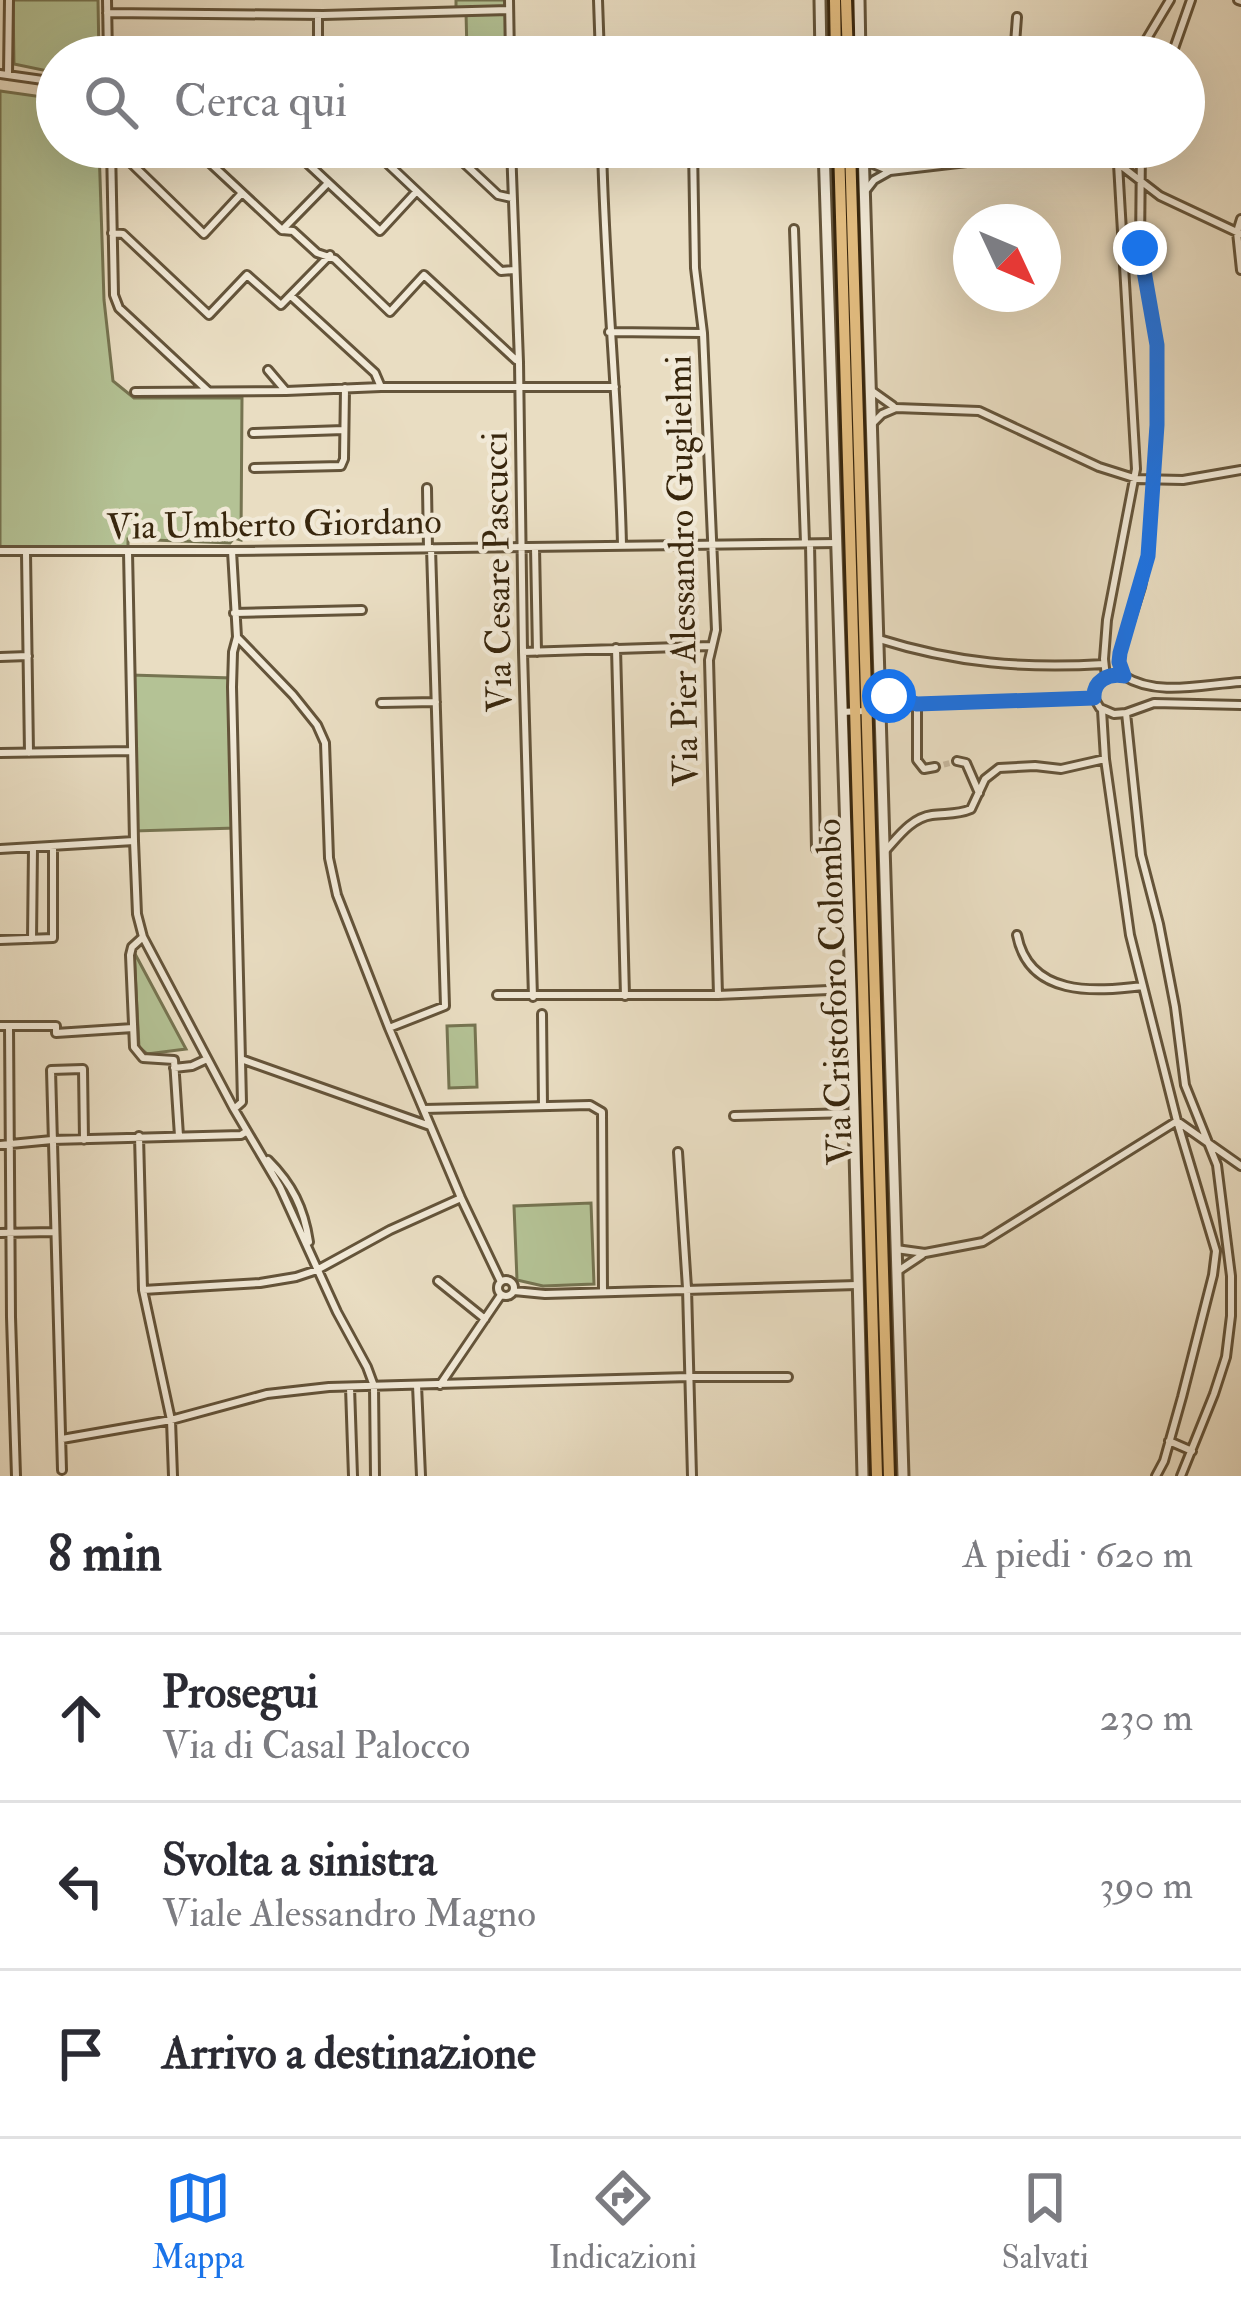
<!DOCTYPE html>
<html lang="it">
<meta charset="utf-8">
<style>
:root{--surface:#fff;--page:#f7f7f7;--text:#2b2b33;--muted:#7c7c81;--line:#e1e1e2;--accent:#1a73e8}
body{margin:0;font-family:"IM FELL Double Pica",serif;background:var(--page);color:var(--text)}
.compass{position:absolute;left:953px;top:204px;width:108px;height:108px;border-radius:50%;background:var(--surface);box-shadow:0 12px 48px #0002;rotate:134deg}
.stop{position:absolute;width:36px;height:36px;margin:-27px;border:9px solid #1a73e8;border-radius:50%;background:#fff}
.stop.end{background:#1a73e8;border-color:#fff;box-shadow:0 3px 12px #0008}
.list{margin:0;padding:0;list-style:none}
h2{display:flex;justify-content:space-between;align-items:center;height:156px;margin:0;padding:0 48px;font-size:51px}
h2 small{font-size:39px;font-weight:400;color:var(--muted)}
.list li{display:grid;grid-template-columns:78px 1fr auto;gap:36px;align-items:center;box-sizing:border-box;height:168px;padding:0 48px;border-top:3px solid var(--line)}
.list b{display:block;font-size:45px;white-space:nowrap}
.list p{margin:0;font-size:39px;white-space:nowrap;color:var(--muted)}
.list em{font-size:39px;font-style:normal;color:var(--muted)}
.icon{flex:none;width:66px;height:66px;fill:none;stroke:currentColor;stroke-width:2;stroke-linecap:round;stroke-linejoin:round}
.map{position:relative;flex:none;width:1241px;height:1476px;overflow:hidden}
.search{position:absolute;background:var(--surface);box-shadow:0 12px 48px #0002;left:36px;right:36px;top:36px;height:132px;display:flex;align-items:center;gap:30px;box-sizing:border-box;padding:0 42px;border-radius:66px;color:var(--muted);font-size:45px}
.sheet{height:660px;background:var(--surface)}
nav{display:flex;justify-content:space-around;align-items:center;box-sizing:border-box;height:168px;border-top:3px solid var(--line);background:var(--surface);font-size:33px;color:var(--muted)}
nav a{display:grid;justify-items:center;gap:6px}
nav .on{color:var(--accent)}
.map>svg:first-child{display:block}
.green{fill:#b4c295;stroke:#767451;stroke-width:3}
.lines{fill:none;stroke-linecap:round;stroke-linejoin:round}
.minor-tunnel{stroke:#c6b89e;stroke-width:6;stroke-dasharray:6 3;stroke-linecap:butt}
.minor-casing{stroke:#64543a;stroke-width:12}
.tertiary-casing{stroke:#64543a;stroke-width:15}
.primary-casing{stroke:#38260d;stroke-width:16}
.minor{stroke:#f1e9d7;stroke-width:6}
.tertiary{stroke:#f1e9d7;stroke-width:9}
.primary{stroke:#e4be81;stroke-width:10}
.route{stroke:#1a73e8;stroke-width:15}
.labels{text-anchor:middle;stroke-width:9;stroke-linejoin:round;paint-order:stroke}
.street-label{font-size:36px;fill:#38260d;stroke:#f1e9d7}
</style>
<div class="map">
<svg width="1241" height="1476" viewBox="0 0 1241 1476">
<rect width="100%" height="100%" fill="#e9ddc2"/>
<filter id="stains"><feTurbulence type="fractalNoise" baseFrequency=".00167" numOctaves="4"/><feColorMatrix values="0 0 0 0 .2 0 0 0 0 .09 0 0 0 0 .02 0 0 0 .5 -.17"/></filter>
<radialGradient id="worn" r=".72"><stop offset=".6" stop-color="#630" stop-opacity="0"/><stop offset="1" stop-color="#630" stop-opacity=".3"/></radialGradient>
<path class="green" d="M13,0H98L99,57H57V73L14,64Z
M456,0H509L510,55L467,53L466,12L456,11Z
M0,91L57,99V147H99L104,300L113,381L134,398H242L241,540L234,538L230,543L128,539V552L0,551Z
M130,675L232,678L236,828L134,831Z
M134,952L186,1049L147,1054L139,1047Z
M475,1025L477,1087L449,1088L447,1026Z
M591,1203L594,1284L543,1286L517,1280L514,1206Z"/>
<g class="lines">
<path class="minor-tunnel" d="M935,767L957,761"/>
<g class="minor-casing">
<path id="minor" d="M107,0L108,57
M509,0L510,57
M598,0L600,57
M1238,0L1241,1
M107,13L323,15L509,10
M318,15V57
M1014,57L1017,17
M1136,57L1170,0
M1171,57L1191,0
M0,74L57,82
M8,74L9,0
M111,147L114,295L119,308L207,390
M193,147L282,230L293,231L317,253L335,259L390,312L424,275L516,360
M290,147L380,231L416,192
M370,147L501,271L514,270
M447,147L498,195L512,198
M511,147L519,362L523,652L533,997
M602,147C605,280 619,412 622,545
M693,147L695,268L703,333L716,630L709,660L718,995
M111,148L129,161L204,234L242,193
M863,154L873,164L890,171
M1120,165L1160,196L1241,234
M867,189L874,180L890,171L1001,158L1059,147
M1241,219L1237,232L1241,270
M794,229L805,543
M282,230L328,183
M112,233L123,234L209,315L247,275L281,305L330,255
M291,296L375,373L381,387H615
M609,332L702,333
M268,370L285,390
M872,391L893,406
M135,392L286,391L381,387
M873,423L882,414L896,408L979,411L1099,467L1137,479L1183,480L1241,470
M253,433L344,430
M254,468L341,466L344,459L345,388
M427,488L428,548
M810,544L816,849
M535,547L537,652
M0,551H232L837,543
M232,551L237,637L293,695L317,725L325,743L329,858L337,895L389,1028L461,1198L501,1282
M128,552L134,841L137,914L143,937L234,1109L280,1187L337,1312L367,1367L374,1386L375,1476
M26,553L29,753
M234,613L362,610
M879,639C955,663 1025,669 1104,664
M616,648L625,996
M523,652L711,646
M0,657L28,656
M1124,676L1120,665V653L1141,587L1149,546L1158,393L1156,338L1140,248L1141,147
M1124,676C1157,697 1204,684 1241,682
M1106,677L1104,659L1107,620L1136,469L1117,147
M1094,698L1100,708L1114,714L1126,713L1154,703L1241,705
M1094,698L1095,687L1106,677
M381,703L436,702
M917,704V760L924,769L935,767
M867,708L890,695L913,702
M1102,710L1105,759L1130,935L1177,1121L1216,1251L1213,1275L1182,1397L1164,1461L1156,1476
M843,712C869,710 892,712 917,704L1094,698
M1126,713L1141,855L1159,924L1175,1007L1185,1085L1217,1165L1231,1276V1316L1226,1357L1214,1394L1181,1476
M0,753L131,751
M957,761L966,763L979,793
M816,834L847,835
M0,849L134,841
M885,851C898,837 911,818 932,815C946,813 957,815 971,809L985,779L999,768L1035,766L1061,769L1105,759
M1017,935C1029,997 1094,992 1143,986
M143,937L132,947L130,955L134,1047L143,1058L174,1060L179,1136
M32,939L33,848
M0,940L53,938V847
M497,995H718L851,989
M542,1014L543,1106
M0,1026H56V1033L133,1028
M9,1026L11,1317L16,1476
M389,1028L445,1006L431,548
M241,1059L430,1126
M174,1068L192,1066L207,1059
M234,1109L242,1102L232,687L233,652L237,637
M424,1109L590,1105L602,1112L603,1291
M734,1116L853,1113
M139,1136L143,1290L171,1420L173,1476
M0,1145L52,1140L241,1135L247,1131
M678,1152L687,1288L692,1476
M268,1160C292,1184 304,1208 309,1242
M0,1233L54,1232
M896,1249L925,1253L983,1242L1177,1121L1241,1166
M898,1271L922,1255
M498 1288a8 8 0 1 1 16 0a8 8 0 1 1-16 0Z
M438,1281L485,1319
M143,1290L260,1283L296,1277L317,1270L390,1230L461,1198
M514,1291L545,1294L857,1285
M417,1385L421,1476
M440,1385L501,1295
M350,1387L353,1476
M62,1439L171,1420L267,1394L329,1387L689,1377H788
M1169,1441L1192,1451
M62,1470L51,1070L83,1069L84,1140"/>
</g>
<g class="tertiary-casing">
<path id="tertiary" d="M820,0L821,57
M859,0L860,57
M824,147L851,989L863,1476
M863,147L903,1476"/>
</g>
<g class="primary-casing">
<path id="primary" d="M835,0L836,57
M846,0L848,57
M839,147L877,1476
M850,147L889,1476"/>
</g>
<use href="#minor" class="minor"/>
<use href="#tertiary" class="tertiary"/>
<use href="#primary" class="primary"/>
</g>
<g class="lines">
<path class="route" d="M889,696L917,704L1094,698C1093,681 1108,673 1124,676L1119,662L1120,653L1148,556L1157,425V345L1140,248"/>
</g>
<g class="labels">
<g class="street-label">
<text transform="translate(274 523) rotate(-1)" y="13">Via Umberto Giordano</text>
<text transform="translate(681 571) rotate(-91)" y="13">Via Pier Alessandro Guglielmi</text>
<text transform="translate(496 572) rotate(-91)" y="13">Via Cesare Pascucci</text>
<text transform="translate(833 992) rotate(-92)" y="13">Via Cristoforo Colombo</text>
</g>
</g>
<rect width="100%" height="100%" filter="url(#stains)"/>
<rect width="100%" height="100%" fill="url(#worn)"/>
</svg>
<svg class="compass" viewBox="-18 -18 36 36"><path d="M0-13l5 13h-10z" fill="#e53935"/><path d="M0 13l5-13h-10z" fill="#7c7c81"/></svg>
<div class="stop" style="left:889px;top:696px"></div>
<div class="stop end" style="left:1140px;top:248px"></div>
<div class="search"><svg class="icon" aria-label="search" viewBox="0 0 24 24"><circle cx="10" cy="10" r="6"/><path d="M15 15l6 6"/></svg>Cerca qui</div>
</div>
<section class="sheet">
<h2>8 min<small>A piedi · 620 m</small></h2>
<ul class="list">
<li><svg class="icon" aria-label="ahead" viewBox="0 0 24 24"><path d="M12 20V5M6 11l6-6 6 6"/></svg><div><b>Prosegui</b><p>Via di Casal Palocco</p></div><em>230 m</em></li>
<li><svg class="icon" aria-label="left" viewBox="0 0 24 24"><path d="M17 20v-9H6M10 6l-5 5 5 5"/></svg><div><b>Svolta a sinistra</b><p>Viale Alessandro Magno</p></div><em>390 m</em></li>
<li><svg class="icon" aria-label="arrive" viewBox="0 0 24 24"><path d="M6 21V4h12l-3 4 3 4H6"/></svg><div><b>Arrivo a destinazione</b></div></li>
</ul>
</section>
<nav>
<a class="on"><svg class="icon" aria-label="map" viewBox="0 0 24 24"><path d="M3 6l6-2 6 2 6-2v14l-6 2-6-2-6 2zM9 4v14M15 6v14"/></svg>Mappa</a>
<a><svg class="icon" aria-label="directions" viewBox="0 0 24 24"><path d="M12 3l9 9-9 9-9-9zM9 14v-3h6M13 9l2 2-2 2"/></svg>Indicazioni</a>
<a><svg class="icon" aria-label="saved" viewBox="0 0 24 24"><path d="M7 4h10v16l-5-4-5 4z"/></svg>Salvati</a>
</nav>
